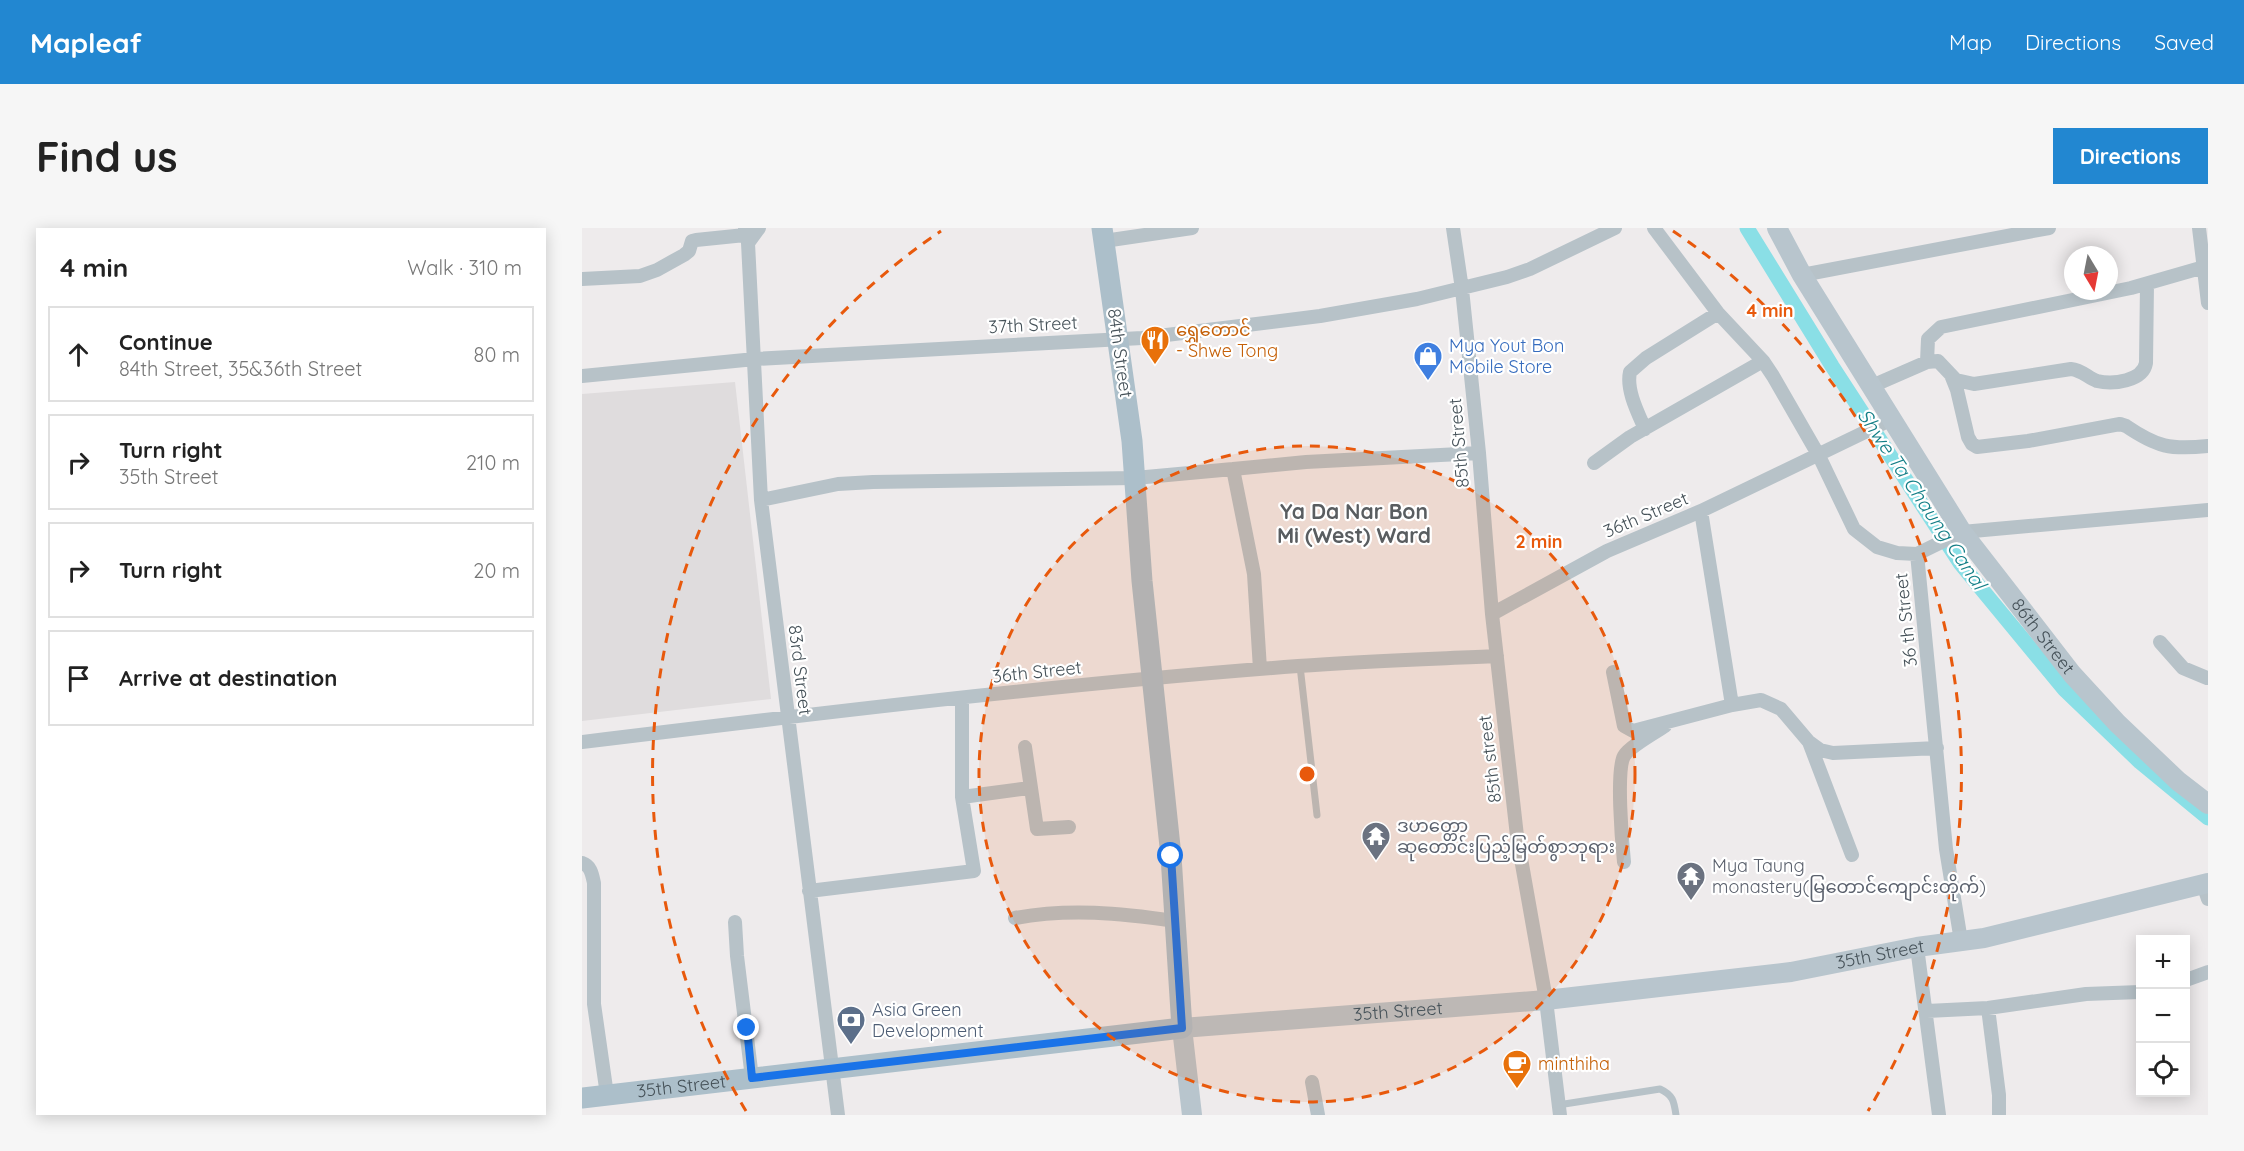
<!DOCTYPE html>
<meta charset="utf-8">
<style>
:root{--surface:#fff;--page:#f6f6f6;--text:#222;--muted:#767676;--line:#e0e0e0;--accent:#2287d1}
body{margin:0;font-family:Quicksand,"Noto Sans Myanmar",sans-serif;background:var(--page);color:var(--text)}
.controls{position:absolute;right:18px;bottom:18px;display:grid;overflow:hidden;border-radius:0px;box-shadow:0 3px 15px #0003}
.controls button{width:54px;height:54px;display:grid;place-items:center;padding:0;border:0;border-bottom:2px solid var(--line);background:var(--surface);color:var(--text);font:30px sans-serif}
.compass{position:absolute;left:1482px;top:18px;width:54px;height:54px;border-radius:50%;background:var(--surface);box-shadow:0 3px 15px #0003;rotate:170deg}
.stop{position:absolute;width:18px;height:18px;margin:-14px;border:4px solid #1a73e8;border-radius:50%;background:#fff}
.stop.end{background:#1a73e8;border-color:#fff;box-shadow:0 2px 6px #0008}
.list{margin:0;padding:0;list-style:none}
h2{display:flex;justify-content:space-between;align-items:center;height:78px;margin:0;padding:0 24px;font-size:26px}
h2 small{font-size:20px;font-weight:400;color:var(--muted)}
.list li{display:grid;grid-template-columns:39px 1fr auto;gap:18px;align-items:center;box-sizing:border-box;height:96px;margin:0 12px 12px;padding:0 12px;border:2px solid var(--line);border-radius:0px}
.list b{display:block;font-size:22px;white-space:nowrap}
.list p{margin:0;font-size:20px;white-space:nowrap;color:var(--muted)}
.list em{font-size:20px;font-style:normal;color:var(--muted)}
.icon{flex:none;width:33px;height:33px;fill:none;stroke:currentColor;stroke-width:2;stroke-linecap:round;stroke-linejoin:round}
.map{position:relative;flex:none;width:1626px;height:887px;overflow:hidden;border-radius:0px}
header{display:flex;align-items:center;gap:36px;box-sizing:border-box;height:84px;padding:0 30px;background:var(--accent);color:#fff}
header strong{font-size:28px}
nav{display:flex;gap:33px;margin-inline-start:auto;font-size:21px}
.intro{display:flex;align-items:center;justify-content:space-between;box-sizing:border-box;height:144px;padding:0 36px}
h1{margin:0;font-size:42px}
.button{padding:15px 27px;border-radius:0px;background:var(--accent);color:#fff;font-size:21px;font-weight:700}
main{display:flex;gap:36px;padding:0 36px}
aside{flex:1;background:var(--surface);border-radius:0px;box-shadow:0 3px 15px #0003}
.map>svg:first-child{display:block}
.education{fill:#dfdcdd}
.lines{fill:none;stroke-linecap:round;stroke-linejoin:round}
.canal{stroke:#8adfe6;stroke-width:15}
.service{stroke:#b7c2c8;stroke-width:7}
.minor{stroke:#b7c2c8;stroke-width:14}
.secondary{stroke:#b8c5cd;stroke-width:20}
.primary{stroke:#acbfca;stroke-width:21}
.route{stroke:#1a73e8;stroke-width:8}
.ring{fill:none;stroke:#e8590c;stroke-width:3;stroke-dasharray:10 8}
.labels{text-anchor:middle;stroke-width:4.5;stroke-linejoin:round;paint-order:stroke}
.street-label{font-size:18px;fill:#455158;stroke:#fff}
.food-label{font-size:18px;fill:#c56008;stroke:#fff;text-anchor:start}
.shop-label{font-size:18px;fill:#366cbe;stroke:#fff;text-anchor:start}
.worship-label{font-size:18px;fill:#5b616d;stroke:#fff;text-anchor:start}
.service-label{font-size:18px;fill:#4e5e75;stroke:#fff;text-anchor:start}
.water-label{font-size:20px;font-style:italic;fill:#147f87;stroke:#fff}
.quarter-label{font-size:21px;font-weight:bold;fill:#595d60;stroke:#fff}
.centre{fill:#e8590c;stroke:#fff;stroke-width:3}
.ring-label{font-size:18px;text-anchor:middle;font-weight:bold;fill:#e8590c;stroke:#fff;stroke-width:4.5;stroke-linejoin:round;paint-order:stroke}
</style>
<header>
<strong>Mapleaf</strong>
<nav><a>Map</a><a>Directions</a><a>Saved</a></nav>
</header>
<div class="intro"><h1>Find us</h1><a class="button">Directions</a></div>
<main>
<aside>
<h2>4 min<small>Walk · 310 m</small></h2>
<ul class="list">
<li><svg class="icon" aria-label="ahead" viewBox="0 0 24 24"><path d="M12 20V5M6 11l6-6 6 6"/></svg><div><b>Continue</b><p>84th Street, 35&amp;36th Street</p></div><em>80 m</em></li>
<li><svg class="icon" aria-label="right" viewBox="0 0 24 24"><path d="M7 20v-9h11M14 6l5 5-5 5"/></svg><div><b>Turn right</b><p>35th Street</p></div><em>210 m</em></li>
<li><svg class="icon" aria-label="right" viewBox="0 0 24 24"><path d="M7 20v-9h11M14 6l5 5-5 5"/></svg><div><b>Turn right</b></div><em>20 m</em></li>
<li><svg class="icon" aria-label="arrive" viewBox="0 0 24 24"><path d="M6 21V4h12l-3 4 3 4H6"/></svg><div><b>Arrive at destination</b></div></li>
</ul>
</aside>
<div class="map">
<svg width="1626" height="887" viewBox="0 0 1626 887">
<rect width="100%" height="100%" fill="#eeebec"/>
<path class="education" d="M153,154L189,471L0,493V166Z"/>
<g class="lines">
<path class="canal" d="M1165,0L1250,138L1378,335L1482,461L1558,534L1626,590"/>
<path class="service" d="M718,438L735,587
M976,877L1078,861C1091,867 1092,873 1094,887"/>
<path class="minor" d="M163,0L166,15L179,272L256,887
M871,0L880,61L897,225L910,386L935,608L964,772L978,887
M1072,0L1136,85L1181,133L1191,148L1237,228L1272,301L1295,319L1315,325L1335,326
M1617,0L1626,75
M522,13L610,0
M166,15L177,0
M1220,47L1467,0
M0,51L58,48L75,42L102,27L107,23L110,13L114,12L163,7
M1345,134L1346,111L1359,99L1549,60L1622,39
M1369,147L1375,162L1386,209L1390,216L1395,219L1446,213L1538,196L1544,198C1575,219 1588,222 1626,218
M0,148L173,131L560,110L738,88L835,71L925,49L948,41L1033,0
M1290,158L1345,134L1356,133L1374,152L1392,156L1489,141C1500,142 1506,150 1515,153C1531,157 1561,153 1564,135L1565,56
M1063,201C1056,185 1044,162 1048,144L1064,130L1136,85
M1012,235L1048,209L1181,133
M179,272L256,256L291,254L553,250L651,241
M1119,283L1150,477
M910,386L1025,323L1119,283L1310,191
M1578,414L1601,440L1625,450
M678,441L672,346L651,241L724,234L897,225
M1031,444L1042,498L1051,503L1150,477L1179,472L1199,481L1227,514L1238,522L1251,525L1355,520
M0,514C238,485 477,456 716,438C782,433 849,431 915,428
M1227,514L1270,627
M443,519L455,601L487,599
M380,569L447,560
M1042,634C1040,615 1034,542 1042,528C1047,519 1074,504 1083,498
M0,635C9,638 10,646 12,655V776L25,867
M1621,656L1626,671
M227,663L392,643L380,569V470
M433,690C487,680 538,685 593,693
M153,694L155,728L170,850
M1379,713L1364,621L1335,326L1380,304L1626,282
M1335,719L1357,887
M1604,752L1626,744
M1406,780L1417,867V887
M1345,783L1406,780L1504,766L1558,764
M730,854L736,887"/>
<g class="secondary">
<path id="s1" d="M1195,0L1220,47L1380,304L1490,446L1535,495L1596,553L1626,576"/>
<path id="s2" d="M610,887L600,800L964,772L1209,744L1335,719L1402,710L1626,655"/>
</g>
<path class="primary" id="s3" d="M0,870L600,800L589,628L560,353L550,213L520,0"/>
</g>
<g class="lines">
<path class="route" d="M165,800L170,850L600,800L589,628"/>
</g>
<circle cx="725" cy="546" r="328" fill="#e8590c" fill-opacity=".12"/>
<g class="ring">
<circle cx="725" cy="546" r="328"/>
<path d="M164 883A655 655 0 0 1 359 3M1091 3A655 655 0 0 1 1286 883"/>
</g>
<defs>
<g id="restaurant-pin" transform="scale(1.5)"><path d="M0 17L-7.5 6A9.5 9.5 0 1 1 7.5 6Z" fill="#e8710a" stroke="#fff"/><path d="M-5-6h1v4h1v-4h1v4h1v-4h1v5L-1.5 .5V6h-2V.5L-5-1ZM5-6V6H3V1.5H1.5Q1.5-4 5-6Z" fill="#fff"/></g>
<g id="shop-pin" transform="scale(1.5)"><path d="M0 17L-7.5 6A9.5 9.5 0 1 1 7.5 6Z" fill="#3f7fe0" stroke="#fff"/><path d="M-5-2.5h2.3a2.7 3.5 0 0 1 5.4 0H5L5.5 6h-11ZM-1.5-2.5h3a1.5 2.3 0 0 0-3 0Z" fill="#fff"/></g>
<g id="temple-pin" transform="scale(1.5)"><path d="M0 17L-7.5 6A9.5 9.5 0 1 1 7.5 6Z" fill="#6b7280" stroke="#fff"/><path d="M0-6L5-2H3V0L6.5 2.5H4V6H1.5V3h-3V6H-4V2.5H-6.5L-3 0V-2H-5Z" fill="#fff"/></g>
<g id="bank-pin" transform="scale(1.5)"><path d="M0 17L-7.5 6A9.5 9.5 0 1 1 7.5 6Z" fill="#5c6f8a" stroke="#fff"/><path d="M-6-4H6V4H-6ZM0-2.3a2.3 2.3 0 1 0 0 4.6a2.3 2.3 0 1 0 0-4.6Z" fill="#fff"/></g>
<g id="cafe-pin" transform="scale(1.5)"><path d="M0 17L-7.5 6A9.5 9.5 0 1 1 7.5 6Z" fill="#e8710a" stroke="#fff"/><path d="M-5.5-4.5H6V0H3Q3 3.5 0 3.5H-2.5Q-5.5 3.5-5.5 0ZM3-3.2v2h1.7v-2ZM-6 4.5H4V6H-6Z" fill="#fff"/></g>
</defs>
<g fill-rule="evenodd">
<use href="#restaurant-pin" x="573" y="112"/>
<use href="#shop-pin" x="846" y="128"/>
<use href="#temple-pin" x="794" y="608"/>
<use href="#temple-pin" x="1109" y="648"/>
<use href="#bank-pin" x="269" y="792"/>
<use href="#cafe-pin" x="935" y="836"/>
</g>
<g class="labels">
<g class="street-label">
<text transform="translate(451 97) rotate(-3)" y="6">37th Street</text>
<text transform="translate(538 125) rotate(82)" y="6">84th Street</text>
<text transform="translate(877 215) rotate(-95)" y="6">85th Street</text>
<text transform="translate(1064 287) rotate(-23)" y="6">36th Street</text>
<text transform="translate(1324 392) rotate(-96)" y="6">36 th Street</text>
<text dy="6" stroke="none"><textPath href="#s1" startOffset="488">86th Street</textPath></text>
<text transform="translate(218 442) rotate(83)" y="6">83rd Street</text>
<text transform="translate(455 444) rotate(-6)" y="6">36th Street</text>
<text transform="translate(908 531) rotate(-97)" y="6">85th street</text>
<text dy="6" stroke="none"><textPath href="#s2" startOffset="790">35th Street</textPath></text>
<text dy="6" stroke="none"><textPath href="#s2" startOffset="304">35th Street</textPath></text>
<text dy="6" stroke="none"><textPath href="#s3" startOffset="100">35th Street</textPath></text>
</g>
<g class="food-label">
<text x="594" y="108">ရွှေတောင်<tspan x="594" dy="21">- Shwe Tong</tspan></text>
<text x="956" y="842">minthiha</text>
</g>
<g class="shop-label">
<text x="867" y="124">Mya Yout Bon<tspan x="867" dy="21">Mobile Store</tspan></text>
</g>
<g class="worship-label">
<text x="815" y="604">ဒဟတ္တော<tspan x="815" dy="21">ဆုတောင်းပြည့်မြတ်စွာဘုရား</tspan></text>
<text x="1130" y="644">Mya Taung<tspan x="1130" dy="21">monastery(မြတောင်ကျောင်းတိုက်)</tspan></text>
</g>
<g class="service-label">
<text x="290" y="788">Asia Green<tspan x="290" dy="21">Development</tspan></text>
</g>
<g class="water-label">
<text transform="translate(1340 271) rotate(56)" y="7">Shwe Ta Chaung Canal</text>
</g>
<g class="quarter-label">
<text x="772" y="291">Ya Da Nar Bon<tspan x="772" dy="24">Mi (West) Ward</tspan></text>
</g>
</g>
<circle cx="725" cy="546" r="9" class="centre"/>
<g class="ring-label">
<text x="1188" y="89">4 min</text>
<text x="957" y="320">2 min</text>
</g>
</svg>
<div class="controls">
<button>+</button>
<button>−</button>
<button><svg class="icon" aria-label="locate" viewBox="0 0 24 24"><circle cx="12" cy="12" r="6"/><path d="M12 2v4M12 18v4M2 12h4M18 12h4"/></svg></button>
</div>
<svg class="compass" viewBox="-18 -18 36 36"><path d="M0-13l5 13h-10z" fill="#e53935"/><path d="M0 13l5-13h-10z" fill="#767676"/></svg>
<div class="stop" style="left:589px;top:628px"></div>
<div class="stop end" style="left:165px;top:800px"></div>
</div>
</main>
